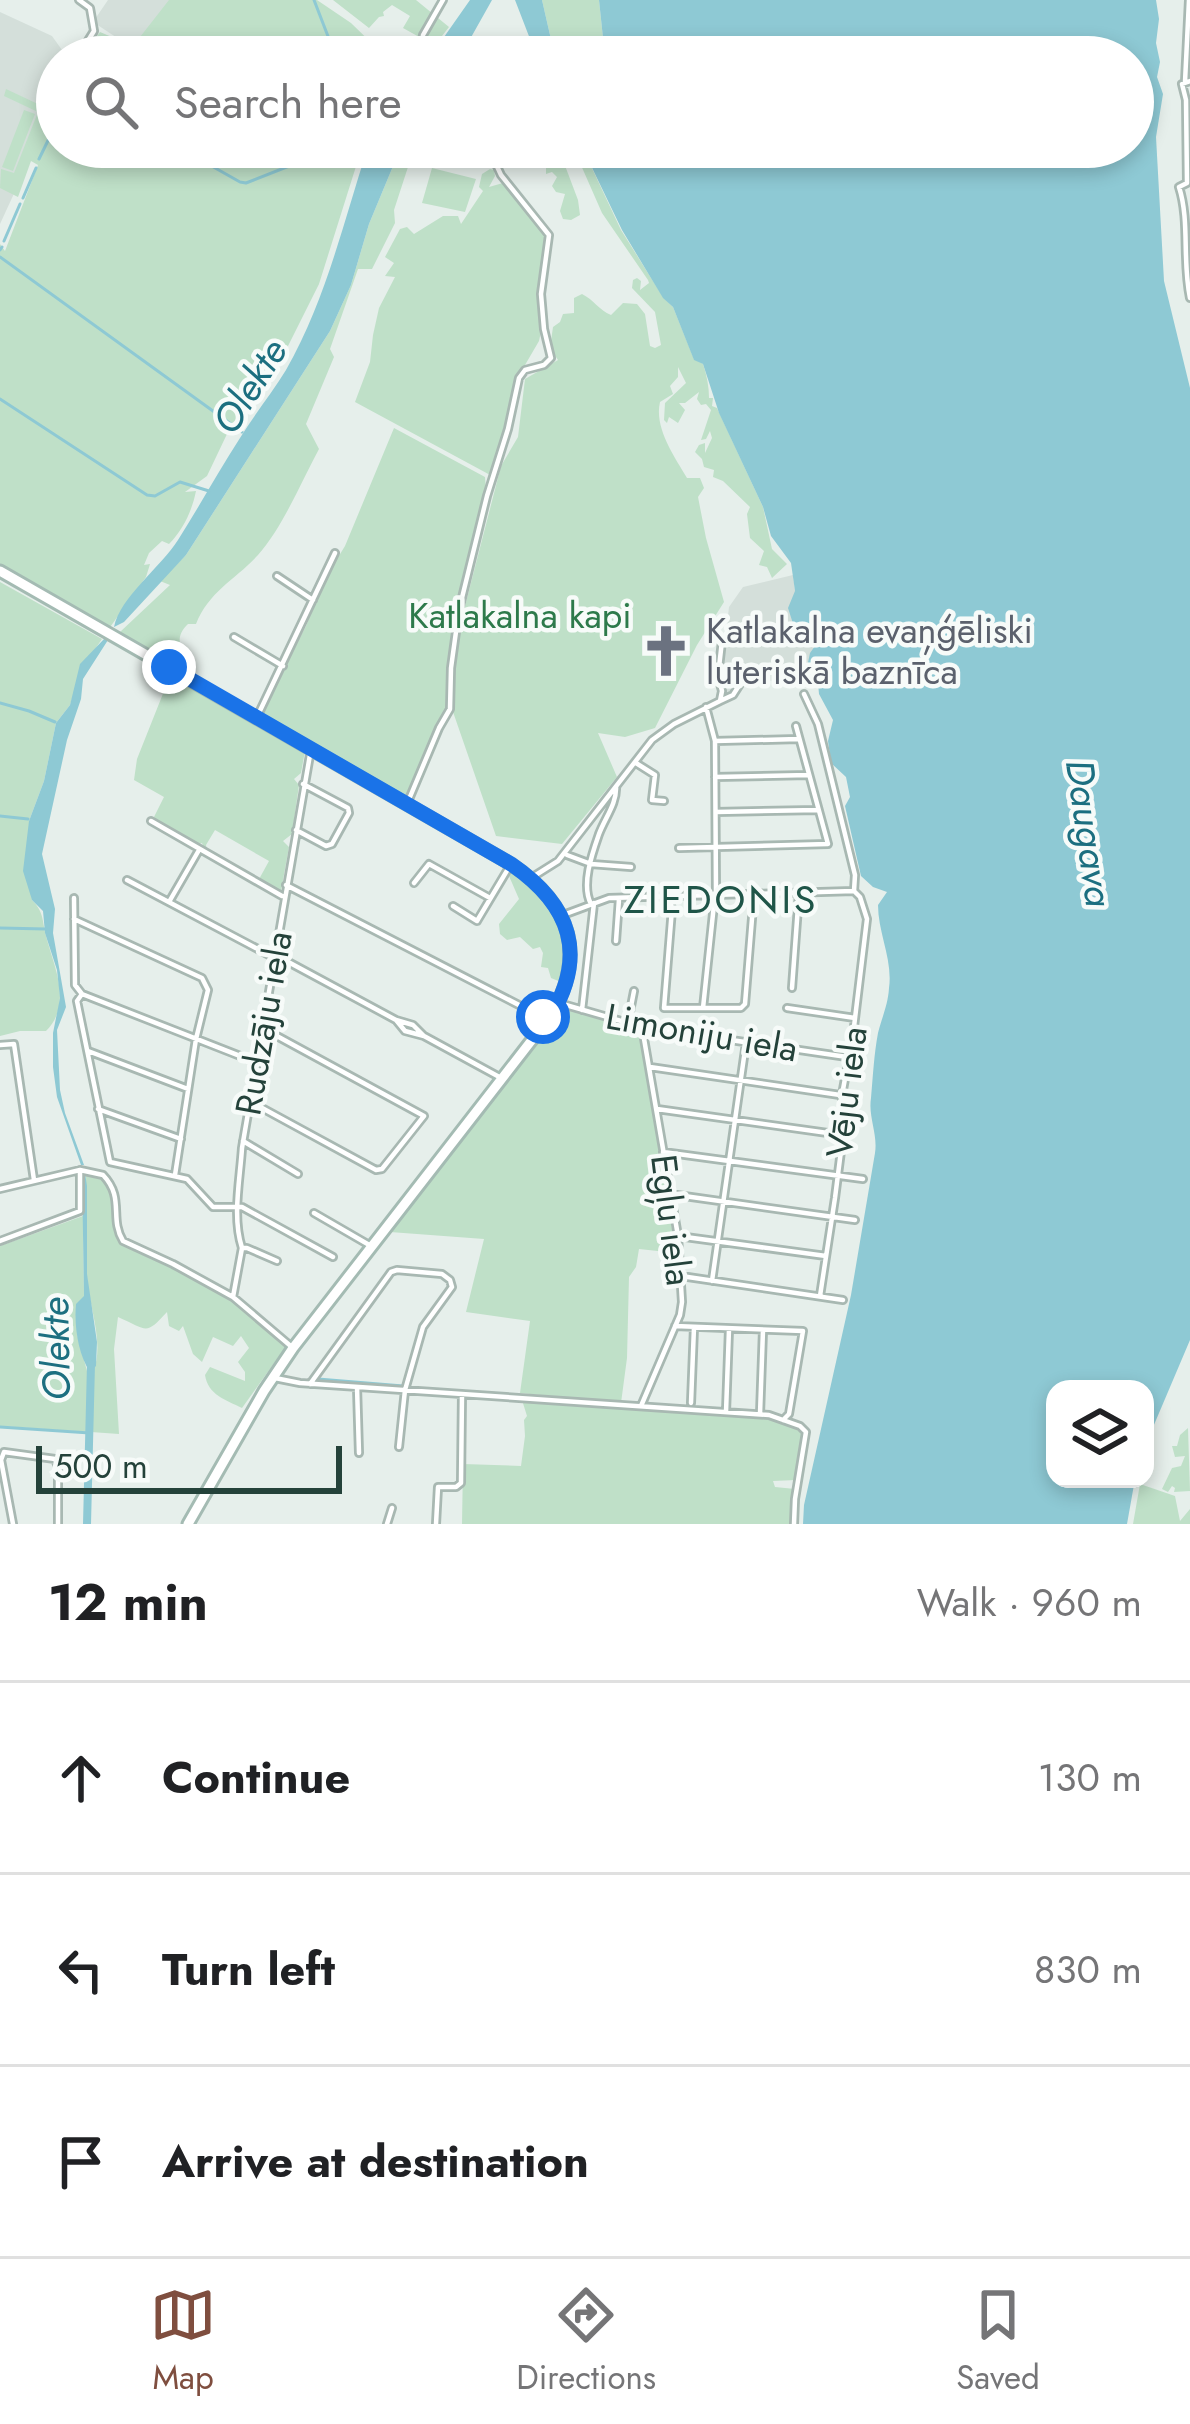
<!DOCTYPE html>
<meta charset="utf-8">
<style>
:root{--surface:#fff;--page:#f2f2f2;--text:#202124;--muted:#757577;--line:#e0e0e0;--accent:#7f4e3f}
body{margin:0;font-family:Jost,sans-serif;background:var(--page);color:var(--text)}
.controls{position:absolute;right:36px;bottom:36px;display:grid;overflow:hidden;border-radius:24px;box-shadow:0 6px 18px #0003}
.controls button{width:108px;height:108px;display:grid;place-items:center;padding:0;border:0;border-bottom:3px solid var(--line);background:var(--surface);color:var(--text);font:60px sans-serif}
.scale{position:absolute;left:36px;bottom:30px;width:306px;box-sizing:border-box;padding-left:12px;border:6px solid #24423a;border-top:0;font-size:33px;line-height:42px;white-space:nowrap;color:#24423a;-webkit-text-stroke:9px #f7fbf9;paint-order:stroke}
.stop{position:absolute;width:36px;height:36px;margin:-27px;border:9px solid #1a73e8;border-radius:50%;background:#fff}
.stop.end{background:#1a73e8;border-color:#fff;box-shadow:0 3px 12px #0008}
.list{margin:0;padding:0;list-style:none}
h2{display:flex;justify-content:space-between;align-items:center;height:156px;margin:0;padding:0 48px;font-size:51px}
h2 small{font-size:39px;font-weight:400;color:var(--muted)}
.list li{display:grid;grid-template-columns:78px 1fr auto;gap:36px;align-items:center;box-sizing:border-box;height:192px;padding:0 48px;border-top:3px solid var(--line)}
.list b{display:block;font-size:45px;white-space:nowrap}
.list em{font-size:39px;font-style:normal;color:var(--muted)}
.icon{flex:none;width:66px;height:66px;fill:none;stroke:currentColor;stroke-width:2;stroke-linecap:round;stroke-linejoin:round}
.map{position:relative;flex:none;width:1190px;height:1524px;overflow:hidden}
.search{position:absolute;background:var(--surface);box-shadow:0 6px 18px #0003;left:36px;right:36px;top:36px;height:132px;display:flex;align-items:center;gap:30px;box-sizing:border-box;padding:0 42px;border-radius:66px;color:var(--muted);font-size:45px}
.sheet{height:732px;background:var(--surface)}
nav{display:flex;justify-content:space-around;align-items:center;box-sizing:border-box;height:168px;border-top:3px solid var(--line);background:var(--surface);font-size:33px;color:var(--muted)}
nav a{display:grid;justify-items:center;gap:6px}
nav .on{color:var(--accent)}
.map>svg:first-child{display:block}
.built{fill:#d4dfda}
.green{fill:#bfe0c8}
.water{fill:#8ec9d4}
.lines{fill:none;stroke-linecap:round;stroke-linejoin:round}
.stream{stroke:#8ec9d4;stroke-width:3}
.river{stroke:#8ec9d4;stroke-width:8}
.street-casing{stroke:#a8b8b2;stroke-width:10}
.secondary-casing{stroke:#a4bbb3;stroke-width:15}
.street{stroke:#fff;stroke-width:4.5}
.secondary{stroke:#fff;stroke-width:9}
.route{stroke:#1a73e8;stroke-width:15}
.labels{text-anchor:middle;stroke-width:9;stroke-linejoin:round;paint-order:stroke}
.park-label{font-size:36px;fill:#2d7a4b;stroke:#f7fbf9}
.worship-label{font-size:36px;fill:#5b616d;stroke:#f7fbf9;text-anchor:start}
.street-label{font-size:36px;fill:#24423a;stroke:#f7fbf9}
.water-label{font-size:39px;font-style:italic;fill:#1c6f80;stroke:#f7fbf9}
.neighbourhood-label{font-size:39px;letter-spacing:3px;fill:#1f5548;stroke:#f7fbf9}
</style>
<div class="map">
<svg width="1190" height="1524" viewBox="0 0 1190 1524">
<rect width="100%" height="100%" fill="#e6efeb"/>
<path class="built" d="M108,0H175L134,49L93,22Z
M0,12L52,36L67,57H57V100L0,224Z
M793,575L795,591L815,647L806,672L816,682L738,680V687L724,696L721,678L729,607L743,587Z"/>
<path class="green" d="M169,0H317L351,23L386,57H84L83,55L100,32L133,46Z
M333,0H416L449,27L428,54L421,38L403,28L410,16L392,5L383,12L384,16L379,17L369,28Z
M542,0H599L605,57H561L550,35Z
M6,89L40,105L44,103L54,110L57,105V147H323L322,151L358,149L364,153L362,160H358L319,284L287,348L272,341C267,354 267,369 262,381C255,398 239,417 226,430L227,434L207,476L185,492L196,491C192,511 183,530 169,544L162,541L149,553L144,565L150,564L146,577L108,630L0,568V244L5,251L38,165L31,161L18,197L0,188L1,169L14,173L38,112L4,96Z
M24,110L35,114L13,171L2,167Z
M401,147H419L408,167L394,210L395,223L372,269H358L330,349L334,357L306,424L319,449C300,484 284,525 258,555C235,580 209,591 196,624H188C180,632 178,638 181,649L169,662L120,632L170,585L160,581L186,555L330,331L351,285L369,224Z
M524,147H558L578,200L580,215L571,220L563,219L560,211L565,194L556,192L552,186L557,177L552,172L546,174V158L540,152L501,165V160Z
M573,147H582L621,230L663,297L673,307L694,359L703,364C707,376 709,387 709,398H713L712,406L717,408L763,507L772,549L787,564L772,578L767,567L759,565L764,551L750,538L747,514L750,507L723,481L713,477L714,470L704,467L702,459L695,452L699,445L705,443V453L712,438L710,431L706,439L701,440L711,410L706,404L701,405L697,399L699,392L685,403H679L685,410L678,423L669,417L667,423L664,420L665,403L686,383L678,367V377L670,386L673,394L660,402C654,428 674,456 687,478H700L704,488L698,497L706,538L724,602L697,645L655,728L625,737L598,733L617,777L562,844L496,836L452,709L455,664L464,610L501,466L518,437L525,379L558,360L550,348L553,327L560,322L563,314L574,313V298L582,294C594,300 599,310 611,315L623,303L637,304L645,314L650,346L655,348L661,345L655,312L632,288L633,280L637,278L641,281L640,290L649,283L648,280L602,213Z
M432,168L476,179L465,212L422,203Z
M490,169L494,170L495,176L489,187L503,183L543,229L547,244L539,294L543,322L539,341L518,377L492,476L355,402L370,362L373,335L379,308L395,277L385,276L394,263L385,257L400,229L407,227L414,234L443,216H458L461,224L483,191L479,187L482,174Z
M394,428L485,477L486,489L461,588L448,672V709L439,721L407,797L301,739L307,740L286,727L285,729L263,719L260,715L306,626L331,563L337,559L345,546Z
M0,582L102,639L82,668L70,705L56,723L44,781L29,821L32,900C44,912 42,920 46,936C54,967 73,1004 46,1031H20L0,1036Z
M171,673L301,746L305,751L301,773L294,779L299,785L292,834L283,841L289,847L281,891L276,892L258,881L269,861L215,830L206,845L207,850L214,854L205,851L202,843L196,845L157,822L154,817L164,797L134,780L137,759L170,676L278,737Z
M513,871C555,900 574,930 561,982L551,978L548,968L541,967L543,953L540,947L533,949L520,937L507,940L500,934L499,924L519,899L509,876Z
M565,1008L639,1029L676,1253L639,1249L636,1267L629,1277L627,1358L621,1403L520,1393L530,1321L466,1312L484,1239L390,1232Z
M85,1171C138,1189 102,1214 119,1239C127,1251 149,1255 161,1260C209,1282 247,1311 287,1345L242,1408C226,1400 208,1395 205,1375L210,1367L245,1381V1372L238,1362L249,1348L241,1336L233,1346L213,1337L202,1362L193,1354L183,1326L179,1331L169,1326L167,1312C145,1336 148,1330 118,1317L114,1349L119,1434L91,1432L93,1372C105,1344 89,1307 87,1277C84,1242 88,1206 85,1171Z
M83,1216L84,1297L77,1334L87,1371L89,1432L0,1426V1246Z
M522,1400L771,1418L798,1428L805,1439L796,1480L773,1481L775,1487L795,1489L793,1524H462L463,1464L521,1466L525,1436L524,1420L527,1416Z
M1188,1428L1190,1491L1174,1492L1175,1488L1172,1486L1168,1492L1162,1489L1172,1468L1181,1466L1185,1456L1175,1457L1172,1446H1177L1180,1435Z
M1140,1484L1175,1496L1180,1521L1190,1509V1524H1133Z"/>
<path class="water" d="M470,0H492L460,57H430Z
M515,0H542L550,35L561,57H537Z
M599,0H1156L1159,19L1156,43L1160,62L1157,77L1163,94L1156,137L1164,281L1190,388V1340L1145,1446V1389H1055V1479H1135L1127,1524H803L804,1505L851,1295L875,1153C878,1134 868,1117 871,1098C873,1076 874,1054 878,1033C882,1017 888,1005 889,988C893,960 878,933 878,905L887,892L873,887L861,876L845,806L850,797L846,777L831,763L828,741L833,720L819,694L818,683L806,672L810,653L815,646L811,633L797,636L788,608L795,591L791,563L771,536L763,507L719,413L703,364L694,360L673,307L663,298L622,230L582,147H1133V57H605Z
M368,147H401L369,224L351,285L330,331L186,555L124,622L114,627C120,597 161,567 178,540C199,507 218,472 240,438C254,415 272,393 286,370C326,300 343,223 368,147Z
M105,638L108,640L83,679L81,699L67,740L42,854L55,909L53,933L66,1007L57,1030L60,1090L65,1113L84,1165H81L57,1097L53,1067V1033L60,998L57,970L45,933L43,911L32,900L23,871L29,821L44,781L56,723L70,705L80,664Z
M82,1173H85L87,1186V1274L97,1342L96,1366L90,1372C78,1354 74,1326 76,1304L84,1296Z"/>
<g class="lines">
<path class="stream" d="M314,0L336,57
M178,147L240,182L246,183L335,148L345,147
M353,147L368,152
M39,159L57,122
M23,198L36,168
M4,241L20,204
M0,250L2,247
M0,257L242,432
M0,399L147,495L155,496L180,482L209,491
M0,703L29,711L55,722
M0,816L28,819
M0,928L46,929
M318,1379L403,1386
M0,1427L90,1433"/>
<path class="river" d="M87,1524L91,1364"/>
<g class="street-casing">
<path id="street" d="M79,0L90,8L94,31L81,52
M421,56L423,35L443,0
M1190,81L1182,84L1186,100L1187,183L1179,187C1190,221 1182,260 1190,298
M1185,82L1189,0
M277,576L313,600
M234,637L283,666
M804,694L818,724L855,875L854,891
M720,701L733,695L742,681
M706,707L715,741L716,892
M257,717L335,553
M715,741L799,739
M636,763L655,775L652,800L664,801
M715,777L809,775
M407,804L439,728L450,709L451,668L459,610L487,496L508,429L519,378L525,370L544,365L551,358L544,329L541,294L549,235L501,175L488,147
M716,812L818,810
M151,821L282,896
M296,830L326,846L332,844L349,813L348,808L303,784
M679,848L828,844L796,726
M567,855L591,864L631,867
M531,878L558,861L652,740L674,724L720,701L722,691L718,676L722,641
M127,880L271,956L279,957L396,1020L405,1031L424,1036
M414,883L429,864L490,898
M286,885L548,1020
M669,896L672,909L664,1008H741L745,1004L754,894
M74,898L75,985L82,994L77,1001L110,1162
M169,902L199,850
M591,904C581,885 592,854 599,834C605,818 617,803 616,787
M453,906L477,921L511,864
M563,915L609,898L854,891
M74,919L202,978L208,990L196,1039L175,1175
M616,941L619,899
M792,988L799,893
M82,994L258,1063
M559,1003L642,1027L847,1057
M703,1008L715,895
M787,1008L855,1018
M582,1010L594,903
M396,1020L413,1025L424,1036L503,1079
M628,1022L634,991
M0,1045L14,1044L34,1180
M88,1051L188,1089
M650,1067L840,1095
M251,1102L376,1170L382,1169L424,1116L264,1029
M98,1109L181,1139
M657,1109L842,1135
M243,1141L298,1174
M663,1152L863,1179
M110,1162L187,1179L213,1207H242L333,1257
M0,1189L80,1170L103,1175C125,1198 109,1218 123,1241L173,1264L233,1297L293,1348
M670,1194L855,1220
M314,1213L371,1246
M678,1236L826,1256
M0,1241L80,1211V1170
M242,1248H247L277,1261
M681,1276L843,1300
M712,1281L746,1043
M820,1296L835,1198L843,1135L842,1095L853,1035L867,919L860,897L854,891
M233,1297L242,1248C232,1217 240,1180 242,1148L311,749
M675,1326L803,1331L789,1414L783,1420
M275,1378L300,1383L769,1415L800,1426L806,1432L795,1499L794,1524
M310,1384L391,1272L397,1270L442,1274L450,1280L452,1287L423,1327L405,1390L399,1447
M357,1387L359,1453
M691,1403L694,1327
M641,1406L680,1315L682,1302L678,1236L642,1027
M726,1412L729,1329
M760,1414L763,1330
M13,1524L1,1460L4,1452L55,1459L58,1467V1524
M387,1524L392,1508
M436,1524L438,1487H456L461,1483L462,1394"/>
</g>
<g class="secondary-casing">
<path id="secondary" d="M0,571L511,864C568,903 588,950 552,1014L293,1348L264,1391L188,1524"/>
</g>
<use href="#street" class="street"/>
<use href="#secondary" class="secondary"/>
</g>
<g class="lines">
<path class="route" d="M169,667L511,864C571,905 589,956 548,1020L543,1017"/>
</g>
<defs>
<g id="church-bare" transform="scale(4.14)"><path d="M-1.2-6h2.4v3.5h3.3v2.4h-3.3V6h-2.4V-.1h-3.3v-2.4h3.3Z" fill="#6b7280" stroke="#f7fbf9" stroke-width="2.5" paint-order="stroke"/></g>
</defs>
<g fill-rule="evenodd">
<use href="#church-bare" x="666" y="651"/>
</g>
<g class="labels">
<g class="park-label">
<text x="520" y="628">Katlakalna kapi</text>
</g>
<g class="worship-label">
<text x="706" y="643">Katlakalna evaņģēliski<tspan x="706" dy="41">luteriskā baznīca</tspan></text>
</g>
<g class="street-label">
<text transform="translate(263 1023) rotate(-80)" y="13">Rudzāju iela</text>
<text transform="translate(702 1032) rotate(10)" y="13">Limoniju iela</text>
<text transform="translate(846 1092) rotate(-83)" y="13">Vēju iela</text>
<text transform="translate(672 1220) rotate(83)" y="13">Egļu iela</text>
</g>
<g class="water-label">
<text transform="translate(249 386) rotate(-58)" y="14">Olekte</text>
<text transform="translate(1090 833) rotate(82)" y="14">Daugava</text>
<text transform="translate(55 1349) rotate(-91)" y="14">Olekte</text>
</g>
<g class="neighbourhood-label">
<text x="721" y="913">ZIEDONIS</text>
</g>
</g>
</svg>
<div class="controls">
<button><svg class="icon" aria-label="layers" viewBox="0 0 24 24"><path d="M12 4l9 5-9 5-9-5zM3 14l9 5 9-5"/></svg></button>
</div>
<div class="scale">500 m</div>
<div class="stop" style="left:543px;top:1017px"></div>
<div class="stop end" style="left:169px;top:667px"></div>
<div class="search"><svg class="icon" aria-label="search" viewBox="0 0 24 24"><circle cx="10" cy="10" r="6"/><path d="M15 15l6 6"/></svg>Search here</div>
</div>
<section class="sheet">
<h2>12 min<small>Walk · 960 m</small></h2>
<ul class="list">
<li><svg class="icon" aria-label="ahead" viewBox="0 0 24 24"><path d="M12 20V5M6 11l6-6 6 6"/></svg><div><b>Continue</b></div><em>130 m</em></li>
<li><svg class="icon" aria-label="left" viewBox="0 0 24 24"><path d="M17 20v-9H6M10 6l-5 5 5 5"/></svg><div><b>Turn left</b></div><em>830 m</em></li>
<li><svg class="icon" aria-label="arrive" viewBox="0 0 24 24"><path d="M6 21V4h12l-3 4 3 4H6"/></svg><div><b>Arrive at destination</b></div></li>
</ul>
</section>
<nav>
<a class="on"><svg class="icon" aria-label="map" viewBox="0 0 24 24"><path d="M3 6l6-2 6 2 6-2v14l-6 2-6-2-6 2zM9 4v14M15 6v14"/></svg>Map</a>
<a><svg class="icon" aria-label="directions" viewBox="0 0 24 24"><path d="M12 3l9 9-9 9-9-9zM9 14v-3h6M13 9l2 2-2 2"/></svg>Directions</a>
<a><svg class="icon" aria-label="saved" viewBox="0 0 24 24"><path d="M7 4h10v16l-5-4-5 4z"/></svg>Saved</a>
</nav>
